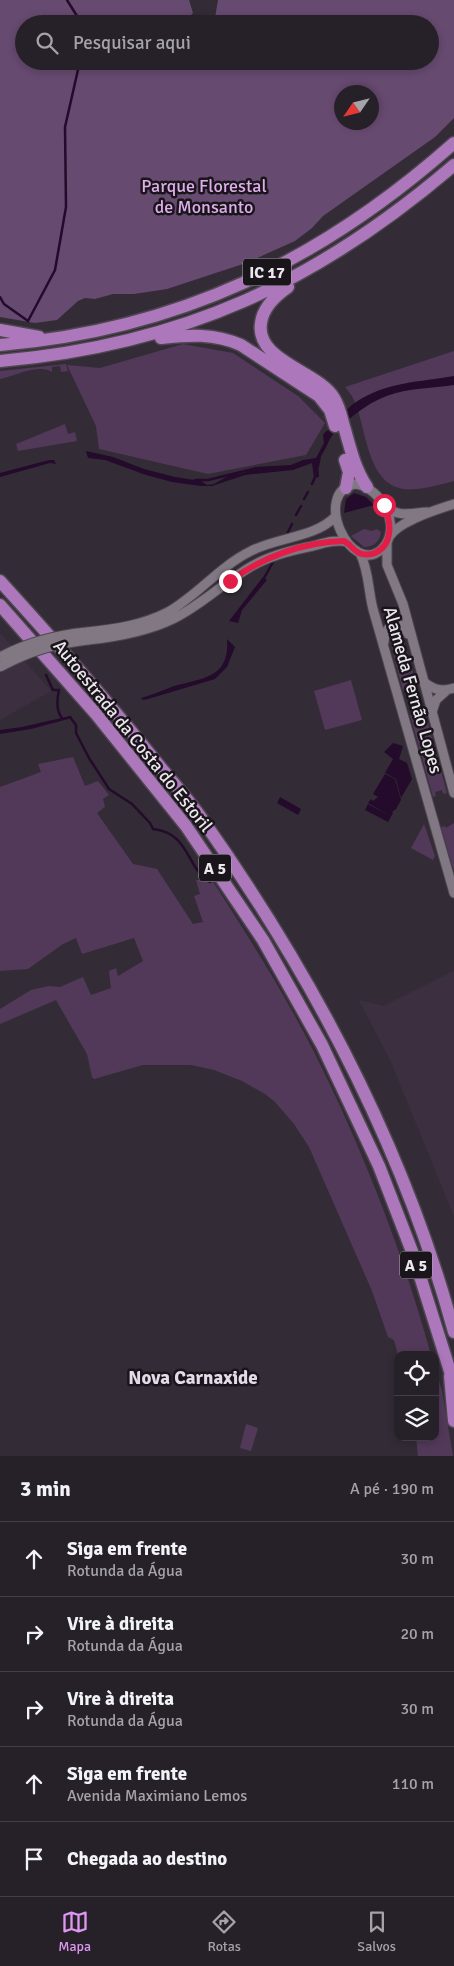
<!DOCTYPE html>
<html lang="pt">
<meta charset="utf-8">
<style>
:root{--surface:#262128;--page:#2e2930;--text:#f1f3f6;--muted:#a4a3a8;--line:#423e45;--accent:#de98f2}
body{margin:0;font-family:Signika,sans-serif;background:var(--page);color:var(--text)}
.controls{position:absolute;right:15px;bottom:15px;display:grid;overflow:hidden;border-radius:10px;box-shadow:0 2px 8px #0003}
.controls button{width:45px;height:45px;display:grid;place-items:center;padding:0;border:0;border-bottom:1px solid var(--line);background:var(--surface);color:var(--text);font:25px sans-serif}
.compass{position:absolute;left:334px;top:85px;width:45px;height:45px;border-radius:50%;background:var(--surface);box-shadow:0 2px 8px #0003;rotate:235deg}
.stop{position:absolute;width:15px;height:15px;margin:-11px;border:4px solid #e11d48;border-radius:50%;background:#fff}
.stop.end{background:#e11d48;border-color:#fff;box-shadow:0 1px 5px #0008}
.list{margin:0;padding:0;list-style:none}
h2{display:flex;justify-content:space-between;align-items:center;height:65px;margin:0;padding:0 20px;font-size:21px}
h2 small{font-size:16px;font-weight:400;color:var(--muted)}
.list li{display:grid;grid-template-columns:32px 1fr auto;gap:15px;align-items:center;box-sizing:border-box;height:75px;padding:0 20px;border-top:1px solid var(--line)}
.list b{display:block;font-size:19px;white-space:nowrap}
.list p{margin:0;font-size:16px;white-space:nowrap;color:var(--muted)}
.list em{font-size:16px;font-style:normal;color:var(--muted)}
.icon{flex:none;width:28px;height:28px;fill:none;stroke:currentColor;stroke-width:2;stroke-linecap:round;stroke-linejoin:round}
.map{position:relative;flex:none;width:454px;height:1456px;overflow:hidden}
.search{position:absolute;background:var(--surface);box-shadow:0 2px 8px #0003;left:15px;right:15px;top:15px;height:55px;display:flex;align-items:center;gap:12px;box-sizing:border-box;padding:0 18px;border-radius:28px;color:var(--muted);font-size:19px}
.sheet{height:440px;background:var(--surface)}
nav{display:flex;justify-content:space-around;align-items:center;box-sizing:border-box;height:70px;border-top:1px solid var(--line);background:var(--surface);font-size:14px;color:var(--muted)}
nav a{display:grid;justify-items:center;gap:2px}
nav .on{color:var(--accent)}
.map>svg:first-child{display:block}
.built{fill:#3c3040}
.green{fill:#523959}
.forest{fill:#674a70;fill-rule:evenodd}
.water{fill:#240a2b}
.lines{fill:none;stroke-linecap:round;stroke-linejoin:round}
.stream{stroke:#240a2b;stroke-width:2.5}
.minor-casing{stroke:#4d474f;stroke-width:11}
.highway-casing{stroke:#4d474f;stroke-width:15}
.minor{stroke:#817884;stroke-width:9}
.highway{stroke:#ad77bc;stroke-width:12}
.minor-bridge-casing{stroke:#4d474f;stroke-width:11;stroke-linecap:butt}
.minor-bridge{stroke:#817884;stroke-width:9}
.route{stroke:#e11d48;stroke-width:6}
.labels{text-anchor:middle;stroke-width:5;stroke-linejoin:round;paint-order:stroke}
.shield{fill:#19151a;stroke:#ada8ae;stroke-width:1}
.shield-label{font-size:16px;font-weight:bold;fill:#ece7ee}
.park-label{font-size:18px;fill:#deaeec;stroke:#19151a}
.street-label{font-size:18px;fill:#ece7ee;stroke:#19151a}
.neighbourhood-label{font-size:19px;font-weight:bold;fill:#e5dbe8;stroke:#19151a}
</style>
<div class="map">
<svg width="454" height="1456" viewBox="0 0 454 1456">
<rect width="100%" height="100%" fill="#332c36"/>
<path class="built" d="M0,633L51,691L0,720Z
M454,971V1216L391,1062L359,1000L383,1006Z"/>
<path class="green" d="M183,344L233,353L298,396L325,423L306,455L208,474L99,449L96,426L67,365L100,368Z
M454,351V481C442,484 429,488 416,489C366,495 368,430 354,400C352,395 348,391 345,387Z
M66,364L68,371L61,372L60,366L52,367V372C40,363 14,376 0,379V371Z
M65,424L68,434L75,432L77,441L18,451L16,444Z
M364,529L372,531L377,529L381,532C380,541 374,547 364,547L351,536Z
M401,631L417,686L413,688L412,685L407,686V689L403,691L388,634L392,633L394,639L399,638L397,632Z
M351,680L362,720L325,730L314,691Z
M425,712L447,793L443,794L442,790L435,792L436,796L433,797L410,715L414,714L417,719L421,718L420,713Z
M73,757L85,786L98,781L109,795L103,799L105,807L97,813L133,864L157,869L193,924L203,922L194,896L200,894L196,880H212C248,936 284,993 314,1052C363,1150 402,1250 431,1355H398L394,1340L388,1337L372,1291L309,1147L294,1124L275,1102L265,1094L242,1081L214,1070L191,1065H143L94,1079L92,1077L87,1054L56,1000L0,1024V1009L31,990L49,986L60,987L83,977L91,995L111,988L109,971L116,968L118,976L143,961L134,938L82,954L76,938L63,944L28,969L0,971V787L41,772L38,764Z
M454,823V872L441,827L445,826L446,828Z
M424,824L435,856L433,860L411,848Z
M435,1368L442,1391L453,1456H418L416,1437H435Z
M246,1424L258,1428L251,1451L240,1448Z"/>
<path class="forest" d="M0,0H189L193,13L183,24H24V61H430V24H211L215,18L218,0H454V118L435,137L323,216L312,228L295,241L246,263L167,289L134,294H113L95,299L85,298L78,301L57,320L35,323L0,317ZM342,92H372V122H342Z"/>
<path class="water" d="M454,376V385C435,388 415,388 396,393C372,399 351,416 334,433C327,441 326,452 318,459L319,477L314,478L312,463L293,470L245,475L212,486H201L172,482L146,475L105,460L88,458L86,451L113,457L144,469L175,477L201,481L207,485L214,484L230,475L244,473L255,467L291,465L303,460L316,458L324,443L323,435L325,432C338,426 344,409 356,402C386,382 420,382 454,376Z
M49,460H54L56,464L50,463L0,477V473Z
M354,493L366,497L374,505L344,513L346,499Z
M263,577L267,580L242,610L238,623L229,621Z
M227,639L235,647L227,667L215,679L148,699L143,700L141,698C152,695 163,690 174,686C203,678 230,678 227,639Z
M70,716L72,718L31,729L0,734V730L22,727Z
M393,743L403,746L399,759L407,763L412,779L401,798L396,779L385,773L393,759L384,752Z
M385,774L395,779L401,800L396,809L392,812L393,813L388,822L365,810L368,804L390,816L368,803L371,799L373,801L378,797L373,794Z
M280,797L301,809L298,815L277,803Z"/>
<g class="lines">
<path class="stream" d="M67,0L82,24
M0,297L4,304L28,321L55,270L66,207L65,127L80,61
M318,466L320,455
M195,480H208L253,469
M312,484L315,477
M304,499L308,492
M296,515L301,506
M287,534L292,524
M263,580L274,560
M46,675L53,690H59C57,699 56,711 62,718
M70,717L76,725V733L89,758L109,789L132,804L150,823L153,829C190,833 186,868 210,882"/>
<g class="minor-casing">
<path id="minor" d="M355,484C382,487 403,528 382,549C351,578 311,492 355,484Z
M385,506C397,518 413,513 427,512
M389,537C399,521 436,510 454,504
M387,542V565L403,604L454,793
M360,553C369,571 368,590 373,609L454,893
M87,632C115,629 143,625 168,612C198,595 220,566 251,551C278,537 314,538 335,517
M88,640C117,637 146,632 173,619C202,605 224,582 252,566C271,555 292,550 313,546C324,543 337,539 347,542
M384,642L385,633L392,624C400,623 405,627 408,634
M424,682C434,690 442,692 454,688
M432,712L436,700L446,691"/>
</g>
<g class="highway-casing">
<path id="highway" d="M288,287C275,296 263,307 261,323C255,361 318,371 334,398C339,406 341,415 343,423C350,446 354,468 367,487
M0,330L39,337
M161,338C189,335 214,333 241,345L319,396L330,410L335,426
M0,345C178,330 321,261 454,143
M0,361C182,345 316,283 454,165
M345,460L349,472L346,488
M0,581C51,637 101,694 149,753C166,775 186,796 202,819C311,973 404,1148 454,1332
M0,605L96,714L186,826L263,940L322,1045L379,1166L413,1254L454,1384
M450,1376L454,1421"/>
</g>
<use href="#minor" class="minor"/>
<use href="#highway" class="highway"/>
<g class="minor-bridge-casing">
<path id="minor-bridge" d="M0,657C28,642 55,635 87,632
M0,667C30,651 54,644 88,640"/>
</g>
<use href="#minor-bridge" class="minor-bridge"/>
</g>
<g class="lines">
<path class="route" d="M230,581C262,557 304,542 344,541C350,544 353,550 359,553C363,555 371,555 375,553C394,544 391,521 384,505"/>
</g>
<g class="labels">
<g class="shield">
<rect x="243" y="258.5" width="48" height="27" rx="4"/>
<rect x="199" y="854.5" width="32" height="27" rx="4"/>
<rect x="400" y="1251.5" width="32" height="27" rx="4"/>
</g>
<g class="shield-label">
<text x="267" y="278">IC 17</text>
<text x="215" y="874">A 5</text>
<text x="416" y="1271">A 5</text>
</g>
<g class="park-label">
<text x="204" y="192">Parque Florestal<tspan x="204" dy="21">de Monsanto</tspan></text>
</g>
<g class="street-label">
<text transform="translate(413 690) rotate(74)" y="6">Alameda Fernão Lopes</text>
<text transform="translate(133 736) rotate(51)" y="6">Autoestrada da Costa do Estoril</text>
</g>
<g class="neighbourhood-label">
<text x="193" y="1384">Nova Carnaxide</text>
</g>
</g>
</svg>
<div class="controls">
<button><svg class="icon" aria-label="locate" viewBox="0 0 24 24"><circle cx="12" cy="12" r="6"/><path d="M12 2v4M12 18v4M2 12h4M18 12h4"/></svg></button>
<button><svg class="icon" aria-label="layers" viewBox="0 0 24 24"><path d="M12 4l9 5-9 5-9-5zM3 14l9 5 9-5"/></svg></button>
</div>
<svg class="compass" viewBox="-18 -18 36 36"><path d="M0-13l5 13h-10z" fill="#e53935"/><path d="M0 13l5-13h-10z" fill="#a4a3a8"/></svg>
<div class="stop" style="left:384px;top:505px"></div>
<div class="stop end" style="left:230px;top:581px"></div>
<div class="search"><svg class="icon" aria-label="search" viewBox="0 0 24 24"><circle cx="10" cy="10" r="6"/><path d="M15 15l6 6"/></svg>Pesquisar aqui</div>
</div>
<section class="sheet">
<h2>3 min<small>A pé · 190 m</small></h2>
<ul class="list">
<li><svg class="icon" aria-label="ahead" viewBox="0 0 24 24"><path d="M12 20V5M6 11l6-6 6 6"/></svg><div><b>Siga em frente</b><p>Rotunda da Água</p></div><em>30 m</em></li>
<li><svg class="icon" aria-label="right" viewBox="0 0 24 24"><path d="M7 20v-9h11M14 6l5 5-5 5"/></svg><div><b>Vire à direita</b><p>Rotunda da Água</p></div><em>20 m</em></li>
<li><svg class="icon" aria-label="right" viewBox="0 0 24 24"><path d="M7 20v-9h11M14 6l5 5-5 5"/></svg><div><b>Vire à direita</b><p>Rotunda da Água</p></div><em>30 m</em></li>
<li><svg class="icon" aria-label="ahead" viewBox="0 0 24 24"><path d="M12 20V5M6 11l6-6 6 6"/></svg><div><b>Siga em frente</b><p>Avenida Maximiano Lemos</p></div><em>110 m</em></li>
<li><svg class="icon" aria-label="arrive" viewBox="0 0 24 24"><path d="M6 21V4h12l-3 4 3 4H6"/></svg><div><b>Chegada ao destino</b></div></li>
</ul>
</section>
<nav>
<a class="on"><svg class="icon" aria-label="map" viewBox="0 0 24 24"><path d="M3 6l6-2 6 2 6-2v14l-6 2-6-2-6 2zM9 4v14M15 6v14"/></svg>Mapa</a>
<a><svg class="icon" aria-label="directions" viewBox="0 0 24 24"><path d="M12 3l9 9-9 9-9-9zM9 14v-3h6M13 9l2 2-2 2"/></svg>Rotas</a>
<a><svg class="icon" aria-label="saved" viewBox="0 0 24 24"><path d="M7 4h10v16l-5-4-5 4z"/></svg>Salvos</a>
</nav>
